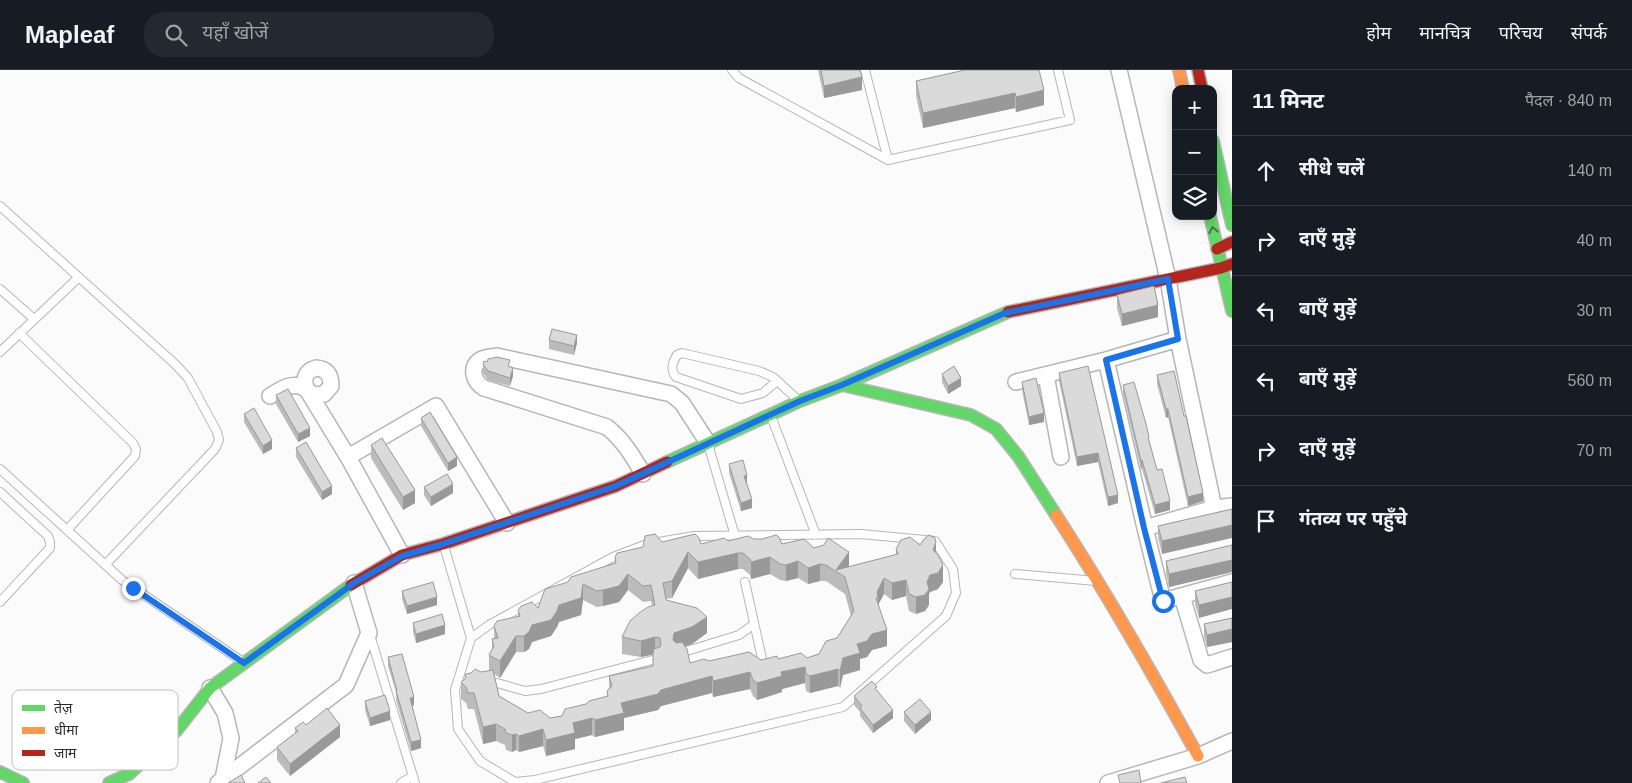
<!DOCTYPE html>
<html lang="hi">
<meta charset="utf-8">
<style>
:root{--surface:#171b24;--page:#242831;--text:#f1f3f6;--muted:#9ea1a6;--line:#363941}
body{margin:0;font-family:Helvetica,"Noto Sans Devanagari",sans-serif;background:var(--page);color:var(--text)}
.controls{position:absolute;right:15px;top:15px;display:grid;overflow:hidden;border-radius:10px;box-shadow:0 2px 12px #0003}
.controls button{width:45px;height:45px;display:grid;place-items:center;padding:0;border:0;border-bottom:1px solid var(--line);background:var(--surface);color:var(--text);font:25px sans-serif}
.stop{position:absolute;width:15px;height:15px;margin:-11px;border:4px solid #1a73e8;border-radius:50%;background:#fff}
.stop.end{background:#1a73e8;border-color:#fff;box-shadow:0 1px 5px #0008}
.list{margin:0;padding:0;list-style:none}
h2{display:flex;justify-content:space-between;align-items:center;height:65px;margin:0;padding:0 20px;font-size:21px}
h2 small{font-size:16px;font-weight:400;color:var(--muted)}
.list li{display:grid;grid-template-columns:32px 1fr auto;gap:15px;align-items:center;box-sizing:border-box;height:70px;padding:0 20px;border-top:1px solid var(--line)}
.list b{display:block;font-size:19px;white-space:nowrap}
.list em{font-size:16px;font-style:normal;color:var(--muted)}
.icon{flex:none;width:28px;height:28px;fill:none;stroke:currentColor;stroke-width:2;stroke-linecap:round;stroke-linejoin:round}
.map{position:relative;flex:none;width:1232px;height:713px;overflow:hidden}
header{display:flex;align-items:center;gap:30px;box-sizing:border-box;height:70px;padding:0 25px;background:var(--surface);border-bottom:1px solid var(--line)}
header strong{font-size:24px}
nav{display:flex;gap:28px;margin-inline-start:auto;font-size:18px}
.search{width:350px;height:45px;background:var(--page);display:flex;align-items:center;gap:12px;box-sizing:border-box;padding:0 18px;border-radius:20px;color:var(--muted);font-size:19px}
main{display:flex}
aside{flex:1;background:var(--surface)}
.map>svg:first-child{display:block}
.lines{fill:none;stroke-linecap:round;stroke-linejoin:round}
.lane-casing{stroke:#b6b6b7;stroke-width:10}
.street-casing{stroke:#b6b6b7;stroke-width:18}
.fast-casing{stroke:#b6b6b7;stroke-width:14}
.slow-casing{stroke:#b6b6b7;stroke-width:14}
.jam-casing{stroke:#b6b6b7;stroke-width:14}
.lane{stroke:#fefeff;stroke-width:8}
.street{stroke:#fefeff;stroke-width:15}
.fast{stroke:#63d668;stroke-width:11}
.slow{stroke:#ff974d;stroke-width:11}
.jam{stroke:#b3261e;stroke-width:11}
.wall{fill:#bbb;fill-rule:evenodd}
.shaded-wall{fill:#999}
.building{fill:#dadada;stroke:#999;fill-rule:evenodd}
.oneway{stroke:#447847}
.route{stroke:#1a73e8;stroke-width:6}
.key{fill:#fff;stroke:#bfbfc0;stroke-width:1}
.key-label{font-size:14px;fill:#2b2b2c}
</style>
<header>
<strong>Mapleaf</strong>
<div class="search"><svg class="icon" aria-label="search" viewBox="0 0 24 24"><circle cx="10" cy="10" r="6"/><path d="M15 15l6 6"/></svg>यहाँ खोजें</div>
<nav><a>होम</a><a>मानचित्र</a><a>परिचय</a><a>संपर्क</a></nav>
</header>
<main>
<div class="map">
<svg width="1232" height="713" viewBox="0 0 1232 713">
<rect width="100%" height="100%" fill="#fbfbfc"/>
<g class="lines">
<g class="lane-casing">
<path id="lane" d="M732,0L739,8L888,90L1070,50L1058,0
M865,0L888,90
M0,136L175,294L188,308L217,362L219,370L215,379L106,494
M0,219L34,249
M19,263L133,373L136,379L135,386L67,460
M0,282L79,207
M777,311L763,323L741,329L676,307C670,300 672,293 677,285L682,283L759,301L773,307L798,330
M771,346L816,465
M708,374L735,466
M0,399L122,510L243,592
M0,422L48,466L50,472V478L0,532
M861,464L935,471L953,499L956,523L946,546L843,637L535,710L515,712L480,691L458,659L455,620L471,568L489,555L613,487L647,474L694,466Z
M444,476L471,568
M1015,504L1096,511
M745,512L763,593
M370,565L415,713
M680,583L739,565L754,554
M497,613L525,621L541,619L656,589
M401,713L413,706"/>
</g>
<g class="street-casing">
<path id="street" d="M1119,0L1168,209L1178,269L1214,438L1232,436
M1106,290L1145,458L1163,531L1232,512
M1046,305L1061,387
M1016,312L1106,290L1178,269
M270,326C280,320 292,311 304,318C308,320 310,323 314,325L324,324L331,316C331,305 327,299 316,298C306,301 303,308 306,318L348,387L402,485
M348,387L436,336L507,453
M643,404C633,386 623,370 607,357L484,318C474,312 469,298 480,290C485,287 492,287 497,286L671,324L682,333L708,373
M1145,458L1214,438
M1182,526L1201,590L1207,595L1232,587
M210,618L225,643L231,668L223,709
M218,713L346,615L369,563L354,513
M1108,713L1198,686L1232,671"/>
</g>
<g class="fast-casing">
<path id="fast" d="M1213,71L1232,155
M1210,146L1232,241
M842,315L971,345L996,359L1018,386L1056,445
M667,392L800,331L842,315L1008,242
M0,702L23,713
M109,713L129,704L177,660L210,618L351,515"/>
</g>
<g class="slow-casing">
<path id="slow" d="M1179,0L1183,19
M1056,445C1107,524 1153,604 1198,686"/>
</g>
<g class="jam-casing">
<path id="jam" d="M1198,0L1202,19
M1217,179L1232,172
M1008,242L1221,198L1232,194
M351,515L402,485L443,474L616,416L667,392"/>
</g>
<use href="#lane" class="lane"/>
<use href="#street" class="street"/>
<use href="#fast" class="fast"/>
<use href="#slow" class="slow"/>
<use href="#jam" class="jam"/>
</g>
<path class="wall" d="M818,0H860L862,20L824,28Z
M965,0L1044,35L1016,42L1015,38L923,58L916,26V11Z
M1117,225L1158,247L1122,256L1117,238Z
M549,270L577,273L574,285L549,279Z
M483,294L510,297L513,306L510,316L488,310L483,303Z
M1059,303L1118,425V433L1108,436L1098,392L1077,396L1059,311Z
M942,304L961,316L948,324L942,312Z
M1157,305L1184,346L1203,431L1188,436L1168,347L1166,348L1157,314Z
M1022,312L1044,352L1029,355L1022,320Z
M1123,315L1149,373L1157,400L1170,440L1155,444L1142,399H1141L1123,323Z
M276,325L310,366L298,372L276,334Z
M244,344L272,379L263,384L244,352Z
M421,348L457,396L448,401L421,356Z
M371,375L415,433L403,440L371,388Z
M296,378L332,424L322,430L296,387Z
M729,394L747,413L752,438L741,441L729,403Z
M424,417L453,423L431,436L424,425Z
M1232,439L1162,484L1158,468V456Z
M754,469L814,478L849,497L896,485V479L920,475L936,482L943,512L938,519L930,522L929,524V535L925,541L916,544L909,541L906,526L892,530L884,524L878,535L887,576L872,580L867,587L860,589V600L843,605L840,618L838,616L810,623L806,621L805,613L782,619V622L757,630L753,626L750,619L713,627L712,623L661,636L658,640L624,648V660L595,667L592,665L575,669V679L546,686L543,676L519,682L516,680L512,682L506,680L505,675L496,671L483,674L474,639H468L466,633L461,629V612L481,602L489,601V585L492,579V569L494,568V556L518,547V540L538,538L568,512L615,494V487L662,472L701,474L728,471ZM688,498L698,509L738,499H743L750,505L751,509L770,504L780,510L786,511L798,508L808,514L820,511H826L845,524L851,546L837,568L819,584L807,588L690,593L685,576L692,574L707,563L666,530V529L672,528ZM628,520L643,532L651,531L652,536L622,567V584L641,587L653,584V596L609,606V618L607,621V626L586,634L562,646L550,648L528,643L499,626L494,604L500,608L516,582H524L529,579L532,572L551,566L557,557L559,552L581,545L583,530L597,537L603,536L619,532Z
M1232,475V502L1169,517L1166,503V491Z
M1232,512L1199,548L1195,534V521Z
M402,521L437,535L407,544L402,529Z
M1232,548V572L1207,577L1204,567V554Z
M413,553L445,564L416,573L413,562Z
M388,587L414,635L412,636L421,678L411,681L396,630V622L388,596Z
M877,620L893,648L873,663L860,646V642L854,635V626Z
M365,631L390,650L370,656L365,640Z
M904,642L931,650L915,664L904,651Z
M295,658L340,667L290,706L277,690V677L295,663Z"/>
<path class="shaded-wall" d="M862,7V20L824,28V16Z
M1044,20V35L1016,42V27Z
M1015,23V38L923,58V43Z
M1158,235V247L1122,256V244Z
M577,265V273L574,285V276Z
M513,298V306L510,316V308Z
M961,308V316L948,324V316Z
M1166,339H1168V347L1166,348Z
M1044,343V352L1029,355V347Z
M310,358V366L298,372V364Z
M272,370V379L263,384V376Z
M1098,383V392L1077,396V387Z
M457,387V396L448,401V393Z
M1142,390V399H1141V391Z
M747,405V413L744,414V406Z
M453,414V423L431,436V427Z
M332,416V424L322,430V422Z
M415,420V433L403,440V427Z
M1203,423V431L1188,436V427Z
M1118,425V433L1108,436V427Z
M752,429V438L741,441V433Z
M1170,431V440L1155,444V435Z
M1232,455V468L1162,484V471Z
M936,472V489L933,480Z
M688,482V498L672,528V511Z
M849,482V499L836,500Z
M738,483V499L698,509V492Z
M770,487V504L751,509V492Z
M1232,490V502L1169,517V504Z
M798,491V508L786,511V495Z
M820,494V511L808,514V498Z
M943,495V512L938,519L930,522L929,524V535L925,541L916,544V527L927,512L930,505Z
M628,504V520L619,532L603,536V520Z
M884,508V524L878,535V527L877,522Z
M906,510V526L892,530V513Z
M583,514V530L581,545L559,552L557,557L551,566L532,572L529,579L524,582V566L532,555L559,535Z
M437,527V535L407,544V536Z
M1232,527V539L1199,548V535Z
M707,547V563L692,574L674,580L673,570L674,563Z
M445,555V564L416,573V564Z
M1232,559V572L1207,577V565Z
M887,560V576L872,580L867,587L860,589V600L843,605L840,618V601L843,588L857,574L872,564Z
M516,566V582L500,608V591Z
M655,567V584L641,587V571Z
M805,597V613L782,619V622L757,630V613L781,602Z
M838,599V616L810,623V606Z
M750,602V619L713,627V611Z
M712,606V623L661,636L658,640L624,648V660L595,667V650L621,633L661,620Z
M414,627V635L410,637V628Z
M893,640V648L873,663V655Z
M390,641V650L370,656V648Z
M931,642V650L915,664V655Z
M592,648V665L575,669V679L546,686V670L573,653Z
M496,654V671L483,674V657Z
M340,655V667L290,706V694Z
M543,659V676L519,682V666Z
M516,664V680L512,682V665Z
M421,670V678L411,681V672Z"/>
<path class="building" d="M821,0H860L862,7L824,16Z
M965,0H1039L1044,20L1016,27L1015,23L923,43L916,11Z
M1154,216L1158,235L1122,244L1117,225Z
M552,259L577,265L574,276L549,270Z
M497,287L510,290L508,296L513,298L510,308L488,301L483,294L484,291L487,292L488,289Z
M954,296L961,308L948,316L942,304Z
M1088,296L1118,425L1108,427L1098,383L1077,387L1059,303Z
M1174,301L1184,346H1186L1203,423L1188,427L1168,339H1166L1157,305Z
M1036,308L1044,343L1029,347L1022,312Z
M1134,312L1146,354L1149,367H1148L1157,400L1162,399L1170,431L1155,435L1142,390L1141,391L1123,315Z
M288,319L310,358L298,364L276,325Z
M254,338L272,370L263,376L244,344Z
M430,342L457,387L448,393L421,348Z
M382,368L415,420L403,427L371,375Z
M306,372L332,416L322,422L296,378Z
M743,390L747,405L744,406L752,429L741,433L729,394Z
M447,404L453,414L431,427L424,417Z
M1232,439V455L1162,471L1158,456Z
M655,464L662,472L695,464L699,468L701,474L724,468L728,471L748,466L754,469H762L776,465L779,467L782,474L804,469L814,478L824,475L828,468L849,482L836,500L898,484L896,479L901,470L910,467L920,475L925,468L929,465L935,468L936,472L933,480L938,485L943,495L938,503L930,505L927,512L929,519L925,525L916,527L909,524L906,510L892,513L884,508L877,522L878,527L876,528L887,560L872,564L867,571L857,574L860,583L843,588L840,601L838,599L810,606L806,604L805,597L781,602L782,606L757,613L753,610L750,602L713,611L712,606L661,620L658,624L621,633L624,643L595,650L592,648L573,653L575,663L546,670L543,659L519,666L516,664L512,665L506,663L505,659L496,654L483,657L474,623H468L466,617L461,612L465,609L466,604L471,603L475,599L481,602L493,600L499,626L528,643L540,640L550,648L562,646L565,639L586,634L589,631L608,626L607,621L612,616L609,606L653,596V583L654,579L660,577L661,574L660,568L655,567L641,571L622,567L630,551L639,543L648,537L655,535L651,515L643,516L628,504L619,516L603,520L597,521L583,514L581,528L559,535L557,541L551,550L532,555L529,562L524,566H516L500,591L489,585L494,576L492,569L498,568L494,556L497,551L520,546L518,540L521,536L532,532L538,538L545,519L568,512L571,507L616,493L615,487L617,483L643,477L645,466ZM688,482L698,492L738,483H743L750,489L751,492L770,487L780,494L786,495L798,491L808,498L820,494L826,495L845,507L854,541L837,568L826,571L819,584L807,588L801,583L778,589L777,586L761,590L749,582L709,591L704,589L690,593L687,579L682,572L676,573L673,570L674,563L692,557L707,547L697,538L666,530L663,513L672,511Z
M1232,475V490L1169,504L1166,491Z
M433,512L437,527L407,536L402,521Z
M1232,512V527L1199,535L1195,521Z
M442,544L445,555L416,564L413,553Z
M1232,548V559L1207,565L1204,554Z
M402,584L414,627L410,628L421,670L411,672L396,621H397L388,587Z
M872,611L877,617L875,618L893,640L873,655L860,638L862,636L854,626Z
M385,625L390,641L370,648L365,631Z
M920,629L931,642L915,655L904,642Z
M327,638L340,655L290,694L277,677L298,661L295,658L303,652L306,655Z
M1139,700L1141,713H1120L1118,705Z
M241,705L245,713H228Z
M266,707L271,713H258Z
M1185,707L1187,713H1161Z"/>
<defs><path id="oneway-chevron" d="M-2-3.5L2.5 0L-2 3.5" fill="none" stroke-width="1.6" stroke-linecap="round" stroke-linejoin="round" transform="scale(1.25)"/></defs>
<use class="oneway" href="#oneway-chevron" transform="translate(1213 160) rotate(-102)"/>
<g class="lines">
<path class="route" d="M133,518L244,593L354,513L402,486L443,474L616,416L800,331L842,315L1005,243L1168,209L1178,269L1106,290L1144,458L1163,531"/>
</g>
<rect x="12" y="620" width="166" height="80" rx="8" class="key"/>
<rect x="22" y="635" width="23" height="6" fill="#63d668"/>
<rect x="22" y="657" width="23" height="7" fill="#ff974d"/>
<rect x="22" y="680" width="23" height="6" fill="#b3261e"/>
<g class="key-label">
<text x="54" y="643">तेज़</text>
<text x="54" y="665">धीमा</text>
<text x="54" y="688">जाम</text>
</g>
</svg>
<div class="controls">
<button>+</button>
<button>−</button>
<button><svg class="icon" aria-label="layers" viewBox="0 0 24 24"><path d="M12 4l9 5-9 5-9-5zM3 14l9 5 9-5"/></svg></button>
</div>
<div class="stop" style="left:1163px;top:531px"></div>
<div class="stop end" style="left:133px;top:518px"></div>
</div>
<aside>
<h2>11 मिनट<small>पैदल · 840 m</small></h2>
<ul class="list">
<li><svg class="icon" aria-label="ahead" viewBox="0 0 24 24"><path d="M12 20V5M6 11l6-6 6 6"/></svg><div><b>सीधे चलें</b></div><em>140 m</em></li>
<li><svg class="icon" aria-label="right" viewBox="0 0 24 24"><path d="M7 20v-9h11M14 6l5 5-5 5"/></svg><div><b>दाएँ मुड़ें</b></div><em>40 m</em></li>
<li><svg class="icon" aria-label="left" viewBox="0 0 24 24"><path d="M17 20v-9H6M10 6l-5 5 5 5"/></svg><div><b>बाएँ मुड़ें</b></div><em>30 m</em></li>
<li><svg class="icon" aria-label="left" viewBox="0 0 24 24"><path d="M17 20v-9H6M10 6l-5 5 5 5"/></svg><div><b>बाएँ मुड़ें</b></div><em>560 m</em></li>
<li><svg class="icon" aria-label="right" viewBox="0 0 24 24"><path d="M7 20v-9h11M14 6l5 5-5 5"/></svg><div><b>दाएँ मुड़ें</b></div><em>70 m</em></li>
<li><svg class="icon" aria-label="arrive" viewBox="0 0 24 24"><path d="M6 21V4h12l-3 4 3 4H6"/></svg><div><b>गंतव्य पर पहुँचे</b></div></li>
</ul>
</aside>
</main>
